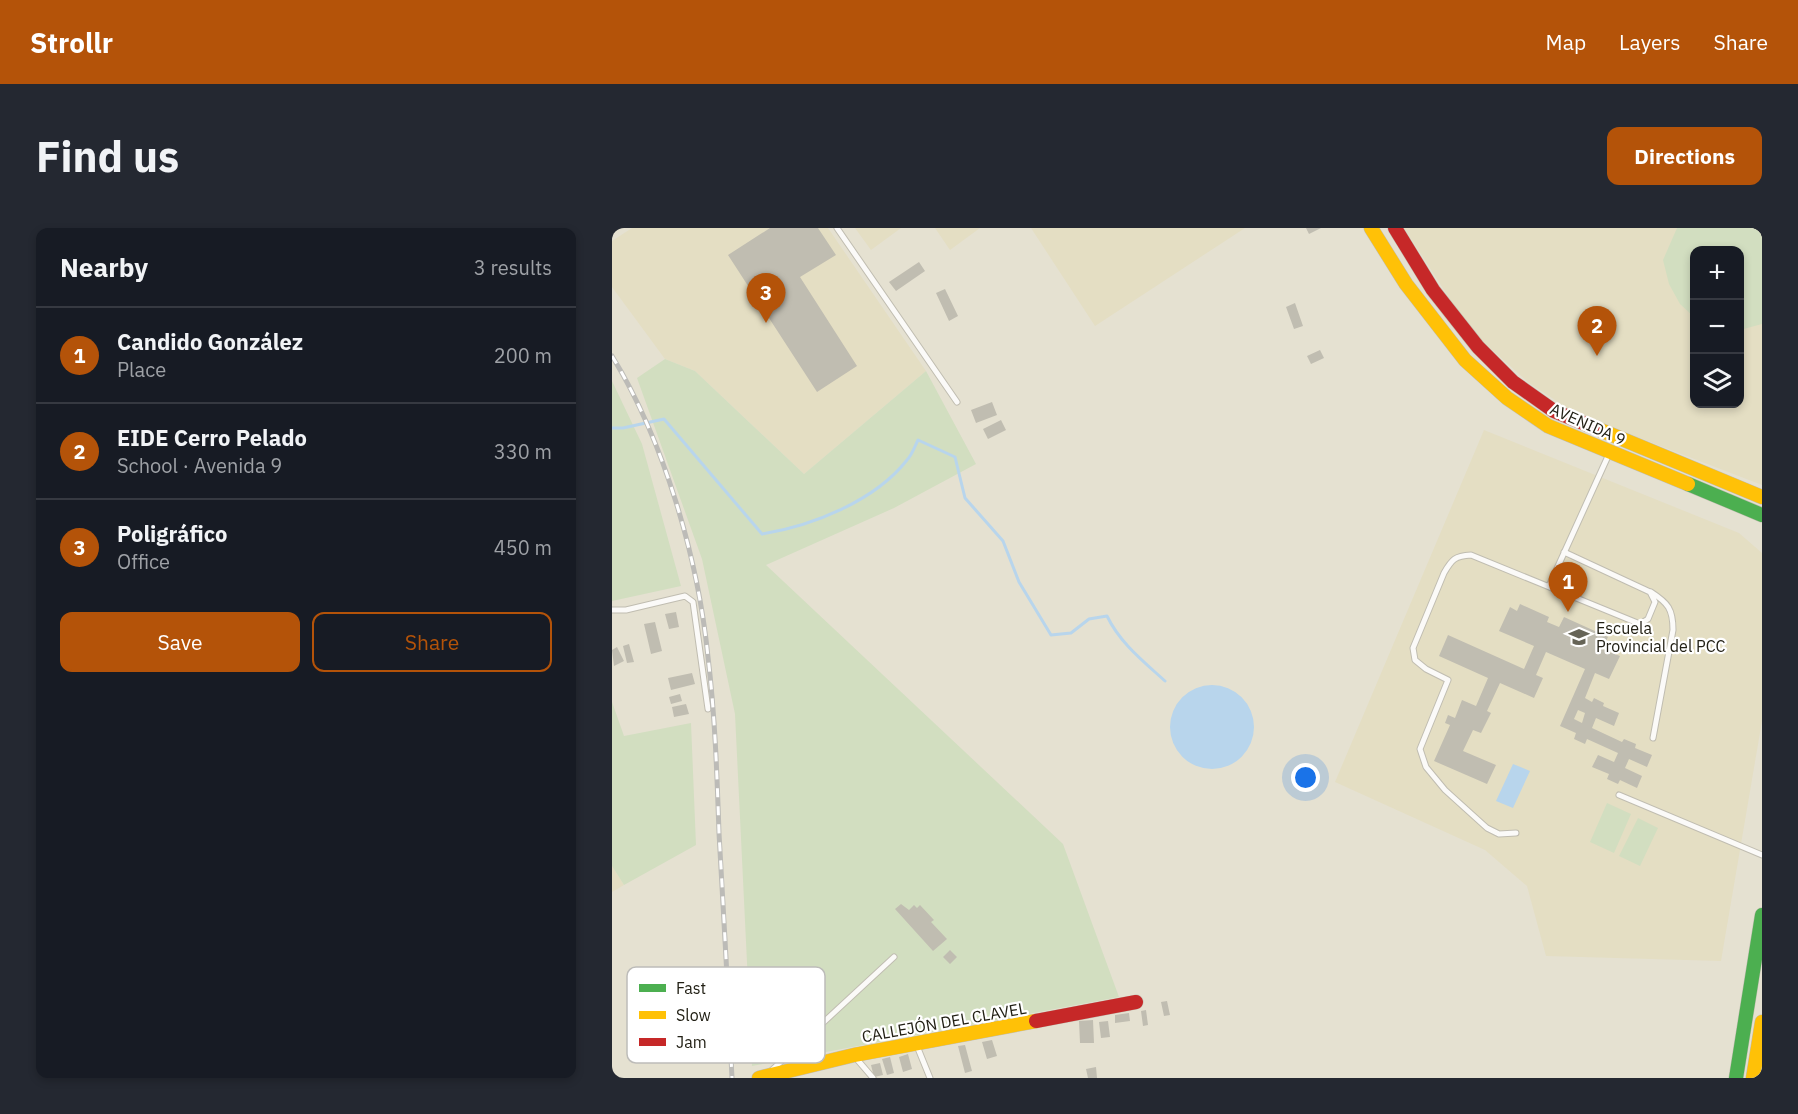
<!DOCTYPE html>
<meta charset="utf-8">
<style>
:root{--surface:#171b24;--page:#242831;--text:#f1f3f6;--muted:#9ea1a6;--line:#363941;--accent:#b45309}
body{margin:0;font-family:"IBM Plex Sans",sans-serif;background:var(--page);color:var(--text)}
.controls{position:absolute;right:18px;top:18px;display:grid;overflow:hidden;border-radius:12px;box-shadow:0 3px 9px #0003}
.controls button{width:54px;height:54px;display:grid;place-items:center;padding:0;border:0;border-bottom:2px solid var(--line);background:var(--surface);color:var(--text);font:30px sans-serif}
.you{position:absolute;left:694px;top:550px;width:21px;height:21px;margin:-15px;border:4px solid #fff;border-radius:50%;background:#1a73e8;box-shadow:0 0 0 9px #1a73e833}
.badge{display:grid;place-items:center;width:39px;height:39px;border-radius:50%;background:var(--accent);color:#fff;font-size:20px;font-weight:700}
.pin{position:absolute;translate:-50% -50px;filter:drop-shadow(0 2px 3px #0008)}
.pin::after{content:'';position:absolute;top:32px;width:21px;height:18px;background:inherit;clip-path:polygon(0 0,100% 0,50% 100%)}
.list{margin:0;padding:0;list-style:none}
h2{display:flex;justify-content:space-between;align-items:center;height:78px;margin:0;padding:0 24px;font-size:26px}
h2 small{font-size:20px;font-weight:400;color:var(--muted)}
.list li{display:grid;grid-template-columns:39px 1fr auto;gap:18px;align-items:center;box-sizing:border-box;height:96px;padding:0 24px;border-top:2px solid var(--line)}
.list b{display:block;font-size:22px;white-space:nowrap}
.list p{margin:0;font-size:20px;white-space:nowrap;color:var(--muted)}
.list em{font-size:20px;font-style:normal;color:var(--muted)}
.actions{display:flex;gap:12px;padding:18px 24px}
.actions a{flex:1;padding:14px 0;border:2px solid var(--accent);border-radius:12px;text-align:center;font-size:21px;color:var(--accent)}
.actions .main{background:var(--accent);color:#fff}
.icon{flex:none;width:33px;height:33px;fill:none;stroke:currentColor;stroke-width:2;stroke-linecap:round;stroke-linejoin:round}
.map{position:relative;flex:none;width:1150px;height:850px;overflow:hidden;border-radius:12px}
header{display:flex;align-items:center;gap:36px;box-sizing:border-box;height:84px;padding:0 30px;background:var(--accent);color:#fff}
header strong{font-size:28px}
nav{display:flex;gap:33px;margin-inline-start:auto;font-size:21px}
.intro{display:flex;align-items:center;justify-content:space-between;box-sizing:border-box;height:144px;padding:0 36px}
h1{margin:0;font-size:42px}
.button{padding:15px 27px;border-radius:12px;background:var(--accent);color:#fff;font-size:21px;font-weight:700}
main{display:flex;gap:36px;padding:0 36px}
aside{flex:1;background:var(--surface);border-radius:12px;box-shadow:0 3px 9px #0003}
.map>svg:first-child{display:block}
.built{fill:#e4dec3;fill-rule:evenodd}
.green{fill:#d2dec0}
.water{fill:#b8d5ec}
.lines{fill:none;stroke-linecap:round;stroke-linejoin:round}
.stream{stroke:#b8d5ec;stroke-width:3}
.building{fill:#c0bdb1;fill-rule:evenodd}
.lane-casing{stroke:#c0bdb1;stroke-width:7}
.fast-casing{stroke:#c0bdb1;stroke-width:15}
.slow-casing{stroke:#c0bdb1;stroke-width:15}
.jam-casing{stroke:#c0bdb1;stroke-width:15}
.lane{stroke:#fbfaf8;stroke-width:5}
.fast{stroke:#4caf50;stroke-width:14}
.slow{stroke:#ffc107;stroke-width:14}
.jam{stroke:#c62828;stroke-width:14}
.rail-casing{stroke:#bcbbb7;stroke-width:5}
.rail{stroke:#fff;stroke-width:3;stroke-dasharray:9;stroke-linecap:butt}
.labels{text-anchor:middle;stroke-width:4.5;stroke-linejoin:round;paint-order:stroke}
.street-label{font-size:16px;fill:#222015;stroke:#fff}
.poi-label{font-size:16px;fill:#222015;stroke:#fff;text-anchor:start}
.key{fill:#fff;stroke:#bdbcb9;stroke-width:1.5}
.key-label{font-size:16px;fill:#222015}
</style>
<header>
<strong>Strollr</strong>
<nav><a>Map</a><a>Layers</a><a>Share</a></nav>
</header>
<div class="intro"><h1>Find us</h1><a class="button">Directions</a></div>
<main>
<aside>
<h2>Nearby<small>3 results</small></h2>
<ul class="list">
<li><span class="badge">1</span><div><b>Candido González</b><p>Place</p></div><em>200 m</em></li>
<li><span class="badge">2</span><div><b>EIDE Cerro Pelado</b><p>School · Avenida 9</p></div><em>330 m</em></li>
<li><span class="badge">3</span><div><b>Poligráfico</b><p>Office</p></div><em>450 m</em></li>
</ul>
<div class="actions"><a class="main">Save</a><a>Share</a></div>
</aside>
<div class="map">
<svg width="1150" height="850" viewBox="0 0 1150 850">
<rect width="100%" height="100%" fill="#e5e1d1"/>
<path class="built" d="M20,0H216L314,143L192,246L83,143L53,131L0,59V13Z
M243,0H289L259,22Z
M323,0H368L338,22Z
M419,0H633L483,98Z
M792,0H1150V257L963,185L917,155L858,102ZM1082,22H1128V176H1082Z
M872,202L1127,305L1150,325V493L1109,733L934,728L915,658L873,622L723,554Z
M0,638L12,657L0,664Z"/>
<path class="green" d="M1065,0H1150V96L1128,102V22H1082V89L1068,76L1057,56L1051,32Z
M53,131L83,143L192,246L314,143L364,236L282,280L154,337L451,616L507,769L140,838L123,486L90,331L25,150Z
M0,153L30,216L69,358L0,373Z
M0,474L12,508L79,495L84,617L12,657L0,638Z
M995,575L1019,586L1002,625L978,614Z
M1026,590L1046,600L1028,638L1007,628Z"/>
<path class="water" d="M558 499a42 42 0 1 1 84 0a42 42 0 1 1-84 0Z
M901,536L918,543L901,580L884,573Z"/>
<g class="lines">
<path class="stream" d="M0,200H11L52,191L150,306C200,298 263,273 295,232C300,227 303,218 306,212L343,229L353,270L391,313L407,354L439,407L459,405L477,391L495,388C508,415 531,433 553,453"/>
</g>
<path class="building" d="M158,0H206L224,27L188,49L245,138L205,164L116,27Z
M694,0H709L697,6Z
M307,34L313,43L284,63L277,54Z
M333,61L346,88L337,93L324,65Z
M683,75L691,98L682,101L674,79Z
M708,122L712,130L699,136L695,128Z
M380,174L385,187L364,195L359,182Z
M389,192L394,202L376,211L371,201Z
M908,376L937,389L935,394L947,399L952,389L996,409L990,421L1008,428L997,451L983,445L973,470L980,474L982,470L992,475L991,478L1007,485L1002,498L984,490L980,500L1010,514L1012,511L1024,516L1023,520L1040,527L1035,539L1017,531L1013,540L1030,548L1025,560L1008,552L1006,556L995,551L997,546L980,539L986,527L1002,534L1006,525L975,511L973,516L962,511L964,505L948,498L973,441L934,424L924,447L931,450L922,470L888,455L875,483L879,485L869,505L861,502L851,523L884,537L875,556L822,533L838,497L833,495L836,487L843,490L850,472L864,478L876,450L827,428L836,407L912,441L922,418L887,403L898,379L905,383ZM966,482L973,485L970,495L962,491Z
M64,384L67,399L57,401L53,386Z
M43,394L50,423L39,426L32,396Z
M17,416L22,434L15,435L11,418Z
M5,419L12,433L2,438L0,422Z
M80,445L83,456L59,462L56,450Z
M68,466L70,473L59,476L57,469Z
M74,476L77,486L62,489L60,479Z
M289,676L297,682L302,677L305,680L308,677L322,692L319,694L335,711L321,723L283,681Z
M338,722L345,729L338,736L331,729Z
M555,773L558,787L552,788L549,774Z
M534,782L536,797L531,798L529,783Z
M517,785L518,793L503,795V787Z
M481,792L482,815H468L467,793Z
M496,793L498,809L489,810L487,794Z
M380,812L385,828L375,831L370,814Z
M353,817L360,843L353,845L346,818Z
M296,826L300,841L291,844L287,829Z
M278,829L282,845L275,847L270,831Z
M268,835L271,847L262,849L259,837Z
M484,839L485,850H476L474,841Z"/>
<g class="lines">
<g class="lane-casing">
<path id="lane" d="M225,0L345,174
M937,358L997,226
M1039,364C1056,375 1061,381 1061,402L1041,510
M0,382H14L73,368L81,374L96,481
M1007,567L1150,627
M904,605L887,606L875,600L833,562L814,539L808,521L836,452L814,441L803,432L801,420L832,345C840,331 843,328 859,327L1028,396L1036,391L1043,374L1038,364L952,324
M305,818L318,850
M243,829L261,850
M160,842L282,729"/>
</g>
<g class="fast-casing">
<path id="fast" d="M1076,256L1150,287
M1124,850L1150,687"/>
</g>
<g class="slow-casing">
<path id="slow" d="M759,0L794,56L853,132L895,170L936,198L1076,256
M986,201L1150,269
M147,850L242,827L424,793
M1141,850L1150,794"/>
</g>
<g class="jam-casing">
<path id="jam" d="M783,0L821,62L866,119L901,154L942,183L986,201
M424,793L524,774"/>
</g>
<use href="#lane" class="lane"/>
<use href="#fast" class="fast"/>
<use href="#slow" class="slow"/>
<use href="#jam" class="jam"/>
<g class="rail-casing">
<path id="rail" d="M0,128C52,213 86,330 96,429C103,487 105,546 107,605C112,687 116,768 120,850"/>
</g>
<use href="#rail" class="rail"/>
</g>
<defs>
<g id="university-bare" transform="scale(1.62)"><path d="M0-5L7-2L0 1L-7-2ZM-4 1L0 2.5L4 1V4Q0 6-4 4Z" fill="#666457" stroke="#fff" stroke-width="2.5" paint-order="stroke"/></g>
</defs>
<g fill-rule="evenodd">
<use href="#university-bare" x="967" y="409"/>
</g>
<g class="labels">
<g class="street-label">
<text transform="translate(976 196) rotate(24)" y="6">AVENIDA 9</text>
<text transform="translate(332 794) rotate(-10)" y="6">CALLEJÓN DEL CLAVEL</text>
</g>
<g class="poi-label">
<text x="984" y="406">Escuela<tspan x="984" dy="18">Provincial del PCC</tspan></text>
</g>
</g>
<rect x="15" y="739" width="198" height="96" rx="9" class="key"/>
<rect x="27" y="756" width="27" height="8" fill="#4caf50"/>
<rect x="27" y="783" width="27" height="8" fill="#ffc107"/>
<rect x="27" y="810" width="27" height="8" fill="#c62828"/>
<g class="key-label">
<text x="64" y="766">Fast</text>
<text x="64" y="793">Slow</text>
<text x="64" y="820">Jam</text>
</g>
</svg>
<div class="controls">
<button>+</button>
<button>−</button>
<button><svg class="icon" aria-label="layers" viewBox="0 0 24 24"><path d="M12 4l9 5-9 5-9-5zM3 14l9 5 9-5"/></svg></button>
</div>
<div class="you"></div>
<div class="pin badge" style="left:956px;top:384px">1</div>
<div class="pin badge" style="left:985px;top:128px">2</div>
<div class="pin badge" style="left:154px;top:95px">3</div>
</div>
</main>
